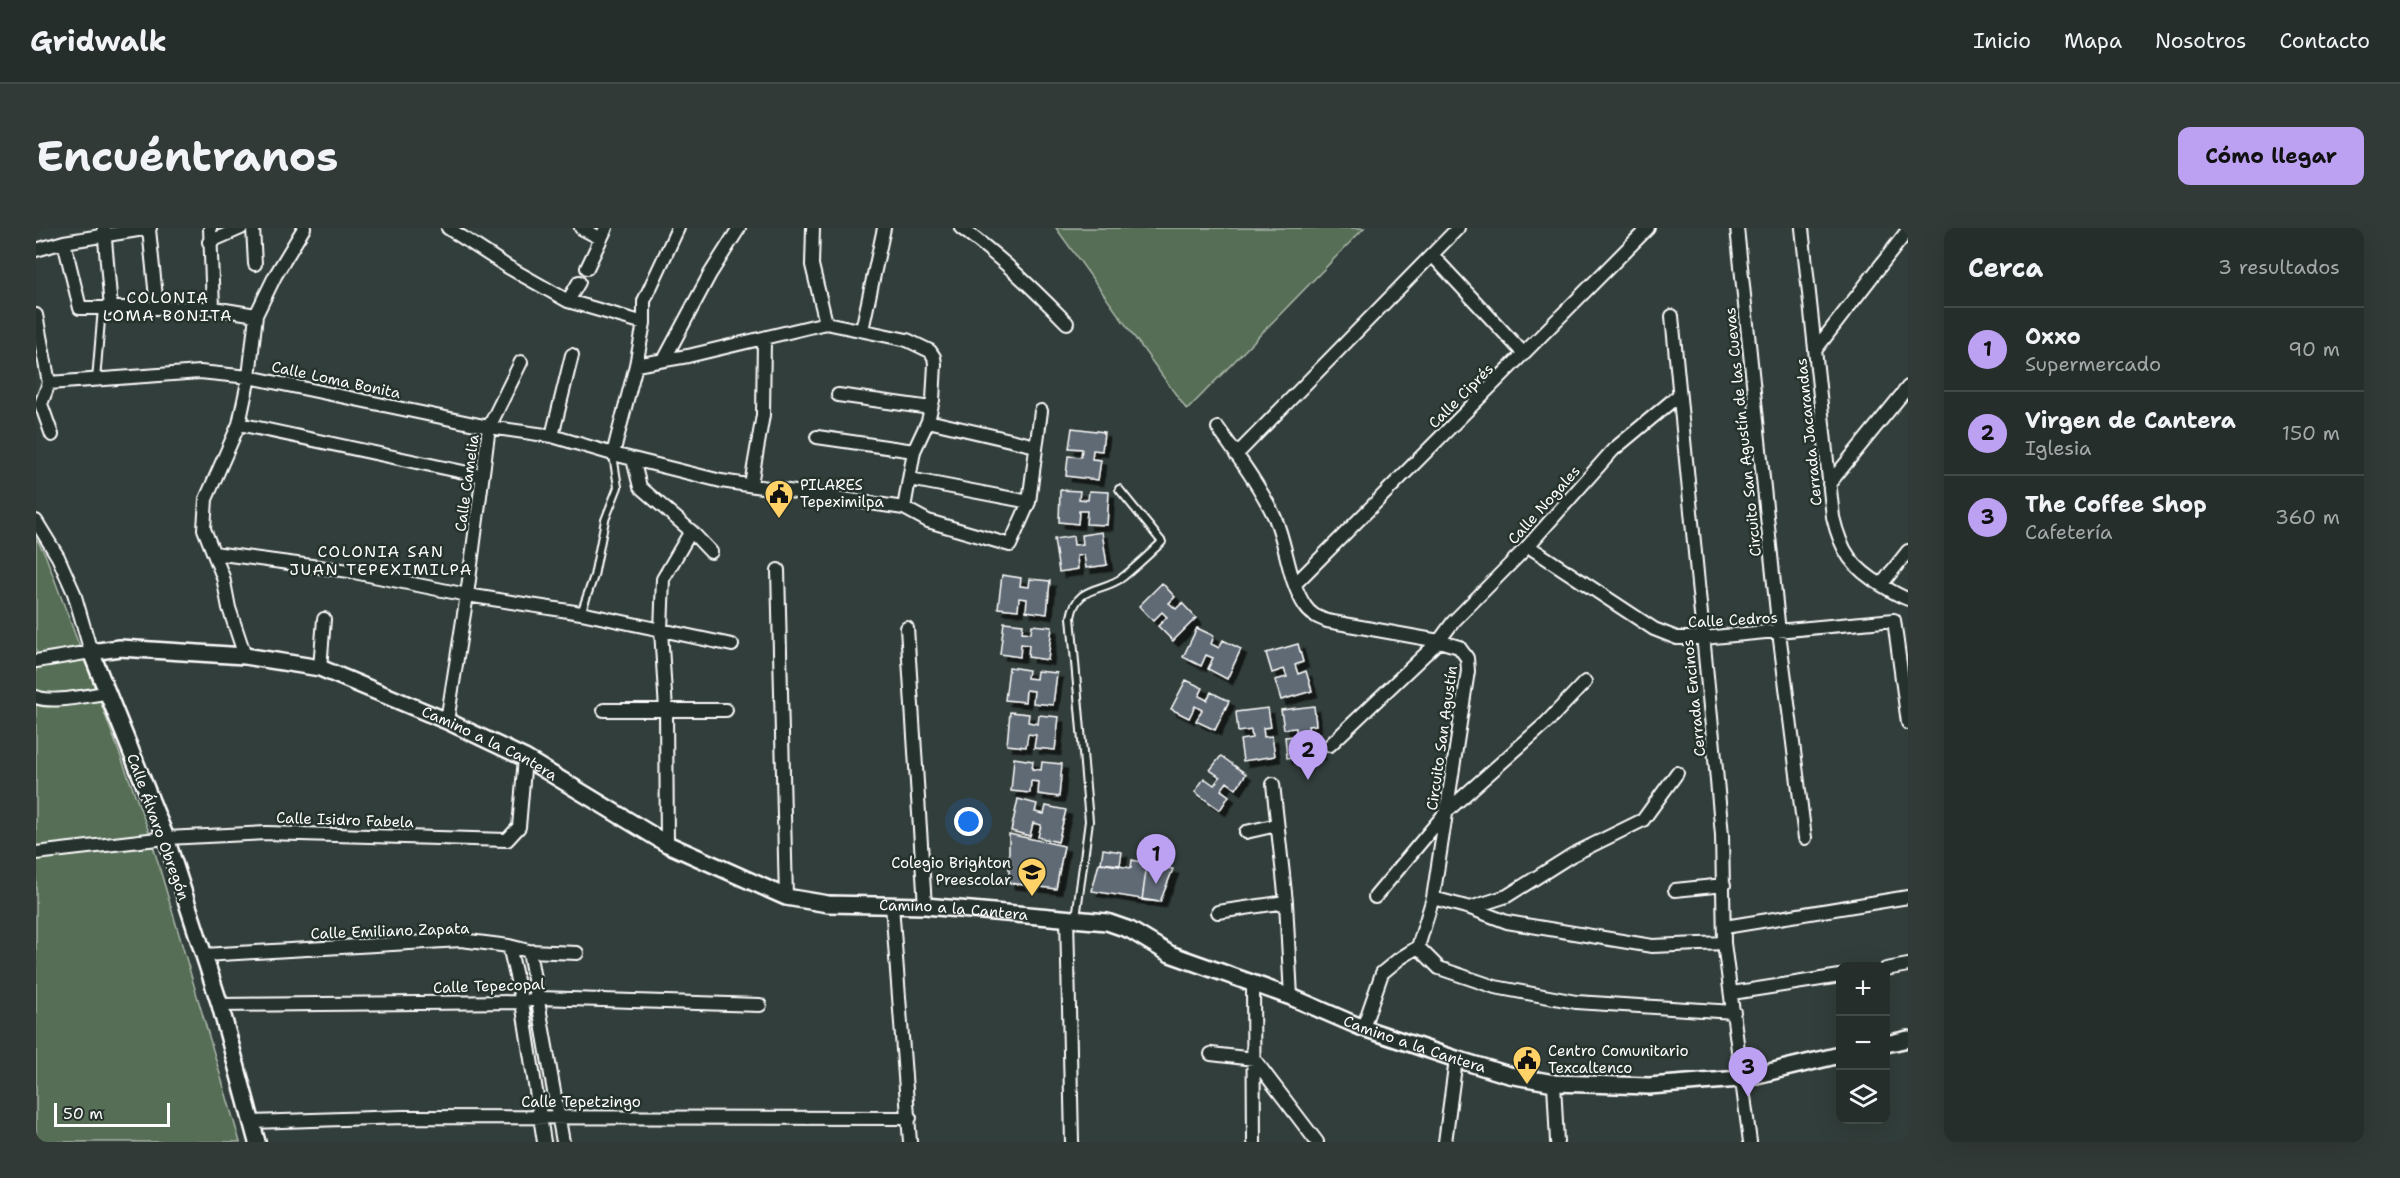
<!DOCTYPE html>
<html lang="es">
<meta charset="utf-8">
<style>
:root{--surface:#262e2c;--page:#323a38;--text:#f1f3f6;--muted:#a4a8a9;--line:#424a48;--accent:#bca0f2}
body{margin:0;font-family:"Shantell Sans",sans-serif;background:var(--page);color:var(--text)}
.controls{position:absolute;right:18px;bottom:18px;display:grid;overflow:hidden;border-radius:12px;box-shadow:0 6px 24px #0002}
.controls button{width:54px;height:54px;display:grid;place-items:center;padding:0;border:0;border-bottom:2px solid var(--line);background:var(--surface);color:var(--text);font:30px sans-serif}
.scale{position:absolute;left:18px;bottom:15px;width:116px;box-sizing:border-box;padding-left:6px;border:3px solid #fff;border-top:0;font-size:16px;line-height:21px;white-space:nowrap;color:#fff;-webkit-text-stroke:4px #26332d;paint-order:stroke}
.you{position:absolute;left:933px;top:594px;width:21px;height:21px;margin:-15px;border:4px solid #fff;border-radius:50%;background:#1a73e8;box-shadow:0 0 0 9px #1a73e833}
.badge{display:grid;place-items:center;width:39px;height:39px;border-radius:50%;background:var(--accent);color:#111;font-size:20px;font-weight:700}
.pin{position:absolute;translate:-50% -50px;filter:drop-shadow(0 2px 3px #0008)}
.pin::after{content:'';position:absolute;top:32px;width:21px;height:18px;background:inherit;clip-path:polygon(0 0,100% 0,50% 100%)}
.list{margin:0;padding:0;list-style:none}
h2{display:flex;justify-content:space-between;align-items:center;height:78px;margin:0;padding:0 24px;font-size:26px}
h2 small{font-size:20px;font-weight:400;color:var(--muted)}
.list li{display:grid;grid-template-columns:39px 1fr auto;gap:18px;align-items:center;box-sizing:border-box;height:84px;padding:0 24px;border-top:2px solid var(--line)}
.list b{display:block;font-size:22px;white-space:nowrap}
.list p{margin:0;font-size:20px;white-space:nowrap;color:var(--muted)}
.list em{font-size:20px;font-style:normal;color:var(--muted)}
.icon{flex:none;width:33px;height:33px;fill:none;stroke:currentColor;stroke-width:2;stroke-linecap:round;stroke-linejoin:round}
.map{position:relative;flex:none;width:1872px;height:914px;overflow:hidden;border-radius:12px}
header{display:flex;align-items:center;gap:36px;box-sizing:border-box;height:84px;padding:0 30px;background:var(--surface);border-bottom:2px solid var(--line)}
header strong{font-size:28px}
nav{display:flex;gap:33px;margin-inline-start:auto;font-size:21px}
.intro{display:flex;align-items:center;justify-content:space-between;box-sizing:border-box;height:144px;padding:0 36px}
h1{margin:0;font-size:42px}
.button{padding:15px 27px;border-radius:12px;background:var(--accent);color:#111;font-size:21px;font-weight:700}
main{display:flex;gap:36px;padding:0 36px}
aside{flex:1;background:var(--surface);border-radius:12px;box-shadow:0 6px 24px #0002}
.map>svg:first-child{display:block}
.green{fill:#566e54;stroke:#aab6aa;stroke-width:1.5}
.building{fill:#606b75;stroke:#fff;stroke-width:1.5;filter:url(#shadow)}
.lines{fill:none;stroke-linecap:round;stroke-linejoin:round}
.service-casing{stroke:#fff;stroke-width:10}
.minor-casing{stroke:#fff;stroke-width:16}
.tertiary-casing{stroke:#fff;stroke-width:20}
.service{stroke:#26332d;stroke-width:6}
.minor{stroke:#26332d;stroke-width:12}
.tertiary{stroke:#26332d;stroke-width:15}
.labels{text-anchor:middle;stroke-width:5;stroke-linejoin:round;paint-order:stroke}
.street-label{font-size:15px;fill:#fff;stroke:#26332d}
.poi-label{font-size:15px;fill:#fff;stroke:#26332d;text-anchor:start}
.neighbourhood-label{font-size:16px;letter-spacing:1.5px;fill:#fff;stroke:#26332d}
</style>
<header>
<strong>Gridwalk</strong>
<nav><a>Inicio</a><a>Mapa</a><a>Nosotros</a><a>Contacto</a></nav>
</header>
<div class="intro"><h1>Encuéntranos</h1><a class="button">Cómo llegar</a></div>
<main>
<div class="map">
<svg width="1872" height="914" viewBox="0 0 1872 914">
<defs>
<filter id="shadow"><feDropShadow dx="5.5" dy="5.5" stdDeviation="0" flood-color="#0009"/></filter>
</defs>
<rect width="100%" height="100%" fill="#323e3b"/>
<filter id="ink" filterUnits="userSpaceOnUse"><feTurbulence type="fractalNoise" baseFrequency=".0167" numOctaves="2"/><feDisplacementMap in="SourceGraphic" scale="12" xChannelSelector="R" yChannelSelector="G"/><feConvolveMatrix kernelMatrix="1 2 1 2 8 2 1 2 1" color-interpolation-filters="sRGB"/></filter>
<g filter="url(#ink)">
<path class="green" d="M1020,0H1328L1151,182Z
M0,310L9,326L113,604L204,914H0Z"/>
<path class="building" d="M1036,200L1068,204L1066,223L1057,222L1056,231L1065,232L1062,252L1030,248L1032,228L1045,229L1046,221L1033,220Z
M1024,262L1044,263L1043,271L1052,272L1053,263L1073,264L1071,297L1050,296L1051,283H1043L1042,296L1023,294Z
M1066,304L1071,337L1050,340L1048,327L1041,328L1042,341L1023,344L1018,311L1037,308L1038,317L1047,316L1046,307Z
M966,347L985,350L984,358L993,359L994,351L1014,353L1011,386L990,383L991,371L983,370L982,382L962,380Z
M1126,355L1139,369L1133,375L1140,381L1146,375L1160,390L1137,413L1122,398L1131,389L1126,384L1117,393L1103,378Z
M968,394L987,396L986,404L995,405L996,397L1016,399L1012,432L992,429L993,417L985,416L984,429L964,426Z
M1161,400L1178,408L1175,416L1183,420L1187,412L1205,421L1191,451L1172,441L1177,430L1170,427L1165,438L1147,429Z
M1262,416L1267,434L1259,437L1262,446L1270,443L1276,463L1245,472L1239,452L1251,449L1248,441L1236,445L1230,425Z
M973,439L992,442L991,450L1000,451L1001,443L1021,445L1017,477L997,475L998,463L990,462L989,474L969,472Z
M1150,452L1167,460L1163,468L1171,472L1175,464L1193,473L1179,502L1160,493L1166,482L1159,478L1153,490L1135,481Z
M1278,478L1280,497L1272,498L1273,507L1281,506L1284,526L1251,530L1249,509L1261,508L1260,500L1248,501L1245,482Z
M1232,480L1235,499L1227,500L1228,509L1236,508L1239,528L1207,533L1204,512L1216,510L1215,502L1202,504L1200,484Z
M974,484L993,486L992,494L1002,496L1003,487L1023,489L1019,522L998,520L1000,507L992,506L990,519L971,517Z
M1185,528L1210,546L1200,561L1191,554L1185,562L1193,568L1184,582L1159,564L1168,550L1178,557L1184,549L1174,542Z
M978,530L997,533L996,541L1005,542L1006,534L1026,536L1023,569L1002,566L1003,554L995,553L994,565L975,563Z
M982,571L1001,576L999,584L1008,586L1010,578L1030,582L1022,614L1002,609L1005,597L997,595L994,608L975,603Z
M973,606L1028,618L1020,661L973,655Z
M1067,621L1086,624L1084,637L1065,635Z
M1096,632L1137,641L1124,674L1056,663L1063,635L1095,640Z
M1111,636L1137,641L1124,674L1106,672Z"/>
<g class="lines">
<g class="service-casing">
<path id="service" d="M60,152L66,80
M545,385L558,348L569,292L582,259L577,227
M1040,690L1053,593L1035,389C1041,356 1066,365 1087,349C1101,338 1113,326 1126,314L1083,261"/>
</g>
<g class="minor-casing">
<path id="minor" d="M68,0L75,80
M174,0L177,80
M217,0L219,36
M412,0L472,39L532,73L608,95
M545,0L564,10
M777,0L776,37L790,95
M925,0C964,28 998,61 1031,95
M1701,0L1743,404L1769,610
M1766,0L1797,289C1805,323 1816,340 1847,358C1855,363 1863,368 1872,371
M113,1L121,79
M28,14L44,80H177L220,87
M173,14L205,0
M0,22L28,14L114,0
M1396,27L1488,126
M551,40L570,0
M532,73L543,54
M0,87L13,155L5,176L16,207
M1636,88L1678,520L1686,607L1688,715L1714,914
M826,102L848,0
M1780,121L1872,2
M628,132L674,46L703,0
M600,137L652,128L790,95L871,112L894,123L898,129L899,136L897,172L892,193L878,223L868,280
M13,155L164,144L213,149L453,199L516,208L577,226L685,253L868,280L892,293L974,317L993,274L1005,183
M802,167L895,180
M892,193L1000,218
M203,196L446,248
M1182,200C1202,229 1224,258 1239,290C1251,318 1252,352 1269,378C1275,387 1281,389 1291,393L1403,413L1423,419L1431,430L1432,443L1397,670L1382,719L1363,731L1346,745L1327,800
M516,208L536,127
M781,209L878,223
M577,226L600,137L608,95V73L642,0
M1200,227L1422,0
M597,231L604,259L655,303L675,324
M874,251L993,274
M715,256L727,187L728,111
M1793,256L1872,159
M0,293L22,329L38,365L55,424L0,433
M1492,318L1618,401L1641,410H1667L1858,392L1872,495
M178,325L313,343L431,367L545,385L696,417
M742,342L750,669
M1259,356L1612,0
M1845,357L1872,323
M871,400L889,678
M209,428L193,380L187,349L168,301L170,271L203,196L213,149L220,87L239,48L268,0
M284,440L288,391
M0,469C17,476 52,467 70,465
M568,482H690
M411,493L431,367L453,199L485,134
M1294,517L1403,413L1417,394L1492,318L1577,222L1643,167
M1237,556L1250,674L1255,769
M1210,604L1241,597
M631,616L630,482L625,402L627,351L655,303
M0,625L130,610L230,605L471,612L483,599L489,530
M1639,662L1688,657
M1339,669L1411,583L1510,495L1549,454
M1397,670L1434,680L1471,694L1616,718L1688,715
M856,677L874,914
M1434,680L1471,668L1536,627L1607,592L1641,545
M1182,684L1250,674
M1031,689L1036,914
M1689,699L1872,669
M473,718L486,774L508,914
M1382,719L1403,740L1459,759L1540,774L1698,784
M493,723L527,914
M168,727L425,712L473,718L493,723L541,725
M1850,741L1872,737
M1217,756L1218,914
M1696,765L1804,748
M184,777L486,774L503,770L724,777
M1175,826L1218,831L1281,914
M1518,855L1521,914
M216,894L367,889L874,890
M1409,914L1420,831"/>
</g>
<g class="tertiary-casing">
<g id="tertiary">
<path d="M1850,816L1872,811"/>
<path id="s1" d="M221,914L184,777L130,610L55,424L84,420L209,428L284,440L411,493L489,530L631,616L750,669L792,676L889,678L1071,694L1094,702L1134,726L1255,769L1327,800L1420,831L1473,847L1518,855L1613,858L1704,851L1804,827"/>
</g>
</g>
<use href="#service" class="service"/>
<use href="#minor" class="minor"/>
<use href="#tertiary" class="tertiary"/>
</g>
</g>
<defs>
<g id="civic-pin" transform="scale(1.5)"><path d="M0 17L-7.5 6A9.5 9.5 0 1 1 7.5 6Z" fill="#ffd166" stroke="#26332d"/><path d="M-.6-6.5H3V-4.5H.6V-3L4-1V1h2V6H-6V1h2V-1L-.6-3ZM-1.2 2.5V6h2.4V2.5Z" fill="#111"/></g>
<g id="school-pin" transform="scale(1.5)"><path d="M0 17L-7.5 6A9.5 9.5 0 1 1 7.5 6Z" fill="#ffd166" stroke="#26332d"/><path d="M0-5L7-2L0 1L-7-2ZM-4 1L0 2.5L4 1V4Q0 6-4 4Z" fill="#111"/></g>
</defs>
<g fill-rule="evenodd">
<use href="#civic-pin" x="743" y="266"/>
<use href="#school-pin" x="996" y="644"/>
<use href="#civic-pin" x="1491" y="832"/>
</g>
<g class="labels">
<g class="street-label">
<text transform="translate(300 152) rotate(12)" y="5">Calle Loma Bonita</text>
<text transform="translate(1425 168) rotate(-45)" y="5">Calle Ciprés</text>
<text transform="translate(1707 204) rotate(-96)" y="5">Circuito San Agustín de las Cuevas</text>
<text transform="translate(1773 204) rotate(-96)" y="5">Cerrada Jacarandas</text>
<text transform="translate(431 255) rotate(-82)" y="5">Calle Camelia</text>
<text transform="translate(1508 277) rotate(-48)" y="5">Calle Nogales</text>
<text transform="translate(1697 392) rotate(-3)" y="5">Calle Cedros</text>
<text transform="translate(1658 470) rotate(-96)" y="5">Cerrada Encinos</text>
<text transform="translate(1406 510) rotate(-82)" y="5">Circuito San Agustín</text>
<text dy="5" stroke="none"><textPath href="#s1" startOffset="934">Camino a la Cantera</textPath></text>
<text transform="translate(309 592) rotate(2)" y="5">Calle Isidro Fabela</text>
<text transform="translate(122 599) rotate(70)" y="5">Calle Álvaro Obregón</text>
<text dy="5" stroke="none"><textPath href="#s1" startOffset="1437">Camino a la Cantera</textPath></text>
<text transform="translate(354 703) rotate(-2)" y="5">Calle Emiliano Zapata</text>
<text transform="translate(453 758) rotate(-2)" y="5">Calle Tepecopal</text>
<text dy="5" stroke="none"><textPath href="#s1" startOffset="1923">Camino a la Cantera</textPath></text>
<text x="545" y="879">Calle Tepetzingo</text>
</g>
<g class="poi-label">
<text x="764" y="262">PILARES<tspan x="764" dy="17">Tepeximilpa</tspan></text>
<text x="975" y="640" text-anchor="end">Colegio Brighton<tspan x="975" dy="17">Preescolar</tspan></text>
<text x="1512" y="828">Centro Comunitario<tspan x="1512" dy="17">Texcaltenco</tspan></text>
</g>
<g class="neighbourhood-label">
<text x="132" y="75">COLONIA<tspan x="132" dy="18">LOMA BONITA</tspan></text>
<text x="345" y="329">COLONIA SAN<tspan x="345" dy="18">JUAN TEPEXIMILPA</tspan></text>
</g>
</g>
</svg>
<div class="controls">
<button>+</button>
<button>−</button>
<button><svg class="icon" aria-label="layers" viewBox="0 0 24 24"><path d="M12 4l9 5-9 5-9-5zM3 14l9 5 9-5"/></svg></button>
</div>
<div class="scale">50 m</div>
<div class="you"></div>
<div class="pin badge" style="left:1120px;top:656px">1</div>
<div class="pin badge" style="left:1272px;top:552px">2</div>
<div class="pin badge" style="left:1712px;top:869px">3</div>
</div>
<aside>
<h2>Cerca<small>3 resultados</small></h2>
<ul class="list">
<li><span class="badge">1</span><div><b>Oxxo</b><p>Supermercado</p></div><em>90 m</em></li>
<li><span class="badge">2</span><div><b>Virgen de Cantera</b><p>Iglesia</p></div><em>150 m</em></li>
<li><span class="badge">3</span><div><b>The Coffee Shop</b><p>Cafetería</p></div><em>360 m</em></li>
</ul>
</aside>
</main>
